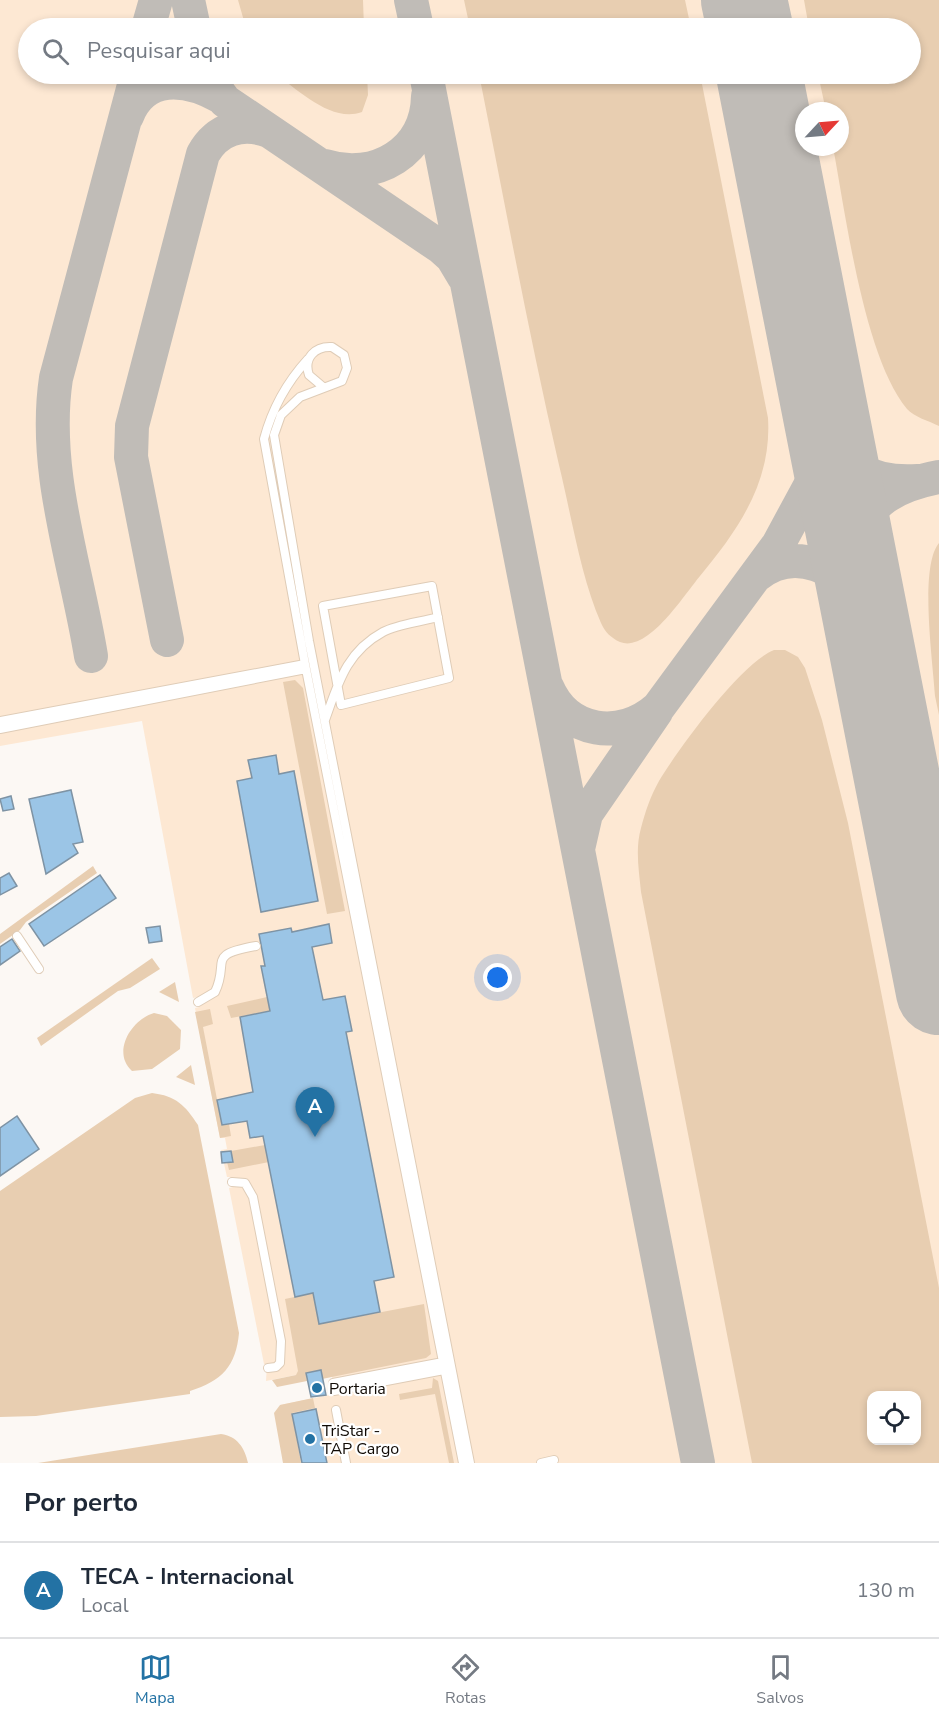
<!DOCTYPE html>
<html lang="pt">
<style>
:root{--surface:#fff;--page:#f2f2f3;--text:#1f2937;--muted:#747a83;--line:#e0e1e3;--accent:#2372a4}
body{margin:0;font-family:"Nunito Sans",sans-serif;background:var(--page);color:var(--text)}
.controls{position:absolute;right:18px;bottom:18px;display:grid;overflow:hidden;border-radius:12px;box-shadow:0 3px 9px #0003}
.controls button{width:54px;height:54px;display:grid;place-items:center;padding:0;border:0;border-bottom:2px solid var(--line);background:var(--surface);color:var(--text);font:30px sans-serif}
.compass{position:absolute;left:795px;top:102px;width:54px;height:54px;border-radius:50%;background:var(--surface);box-shadow:0 3px 9px #0003;rotate:64deg}
.you{position:absolute;left:498px;top:978px;width:21px;height:21px;margin:-15px;border:4px solid #fff;border-radius:50%;background:#1a73e8;box-shadow:0 0 0 9px #1a73e833}
.badge{display:grid;place-items:center;width:39px;height:39px;border-radius:50%;background:var(--accent);color:#fff;font-size:20px;font-weight:700}
.pin{position:absolute;translate:-50% -50px;filter:drop-shadow(0 2px 3px #0008)}
.pin::after{content:'';position:absolute;top:32px;width:21px;height:18px;background:inherit;clip-path:polygon(0 0,100% 0,50% 100%)}
.list{margin:0;padding:0;list-style:none}
h2{display:flex;justify-content:space-between;align-items:center;height:78px;margin:0;padding:0 24px;font-size:26px}
h2 small{font-size:20px;font-weight:400;color:var(--muted)}
.list li{display:grid;grid-template-columns:39px 1fr auto;gap:18px;align-items:center;box-sizing:border-box;height:96px;padding:0 24px;border-top:2px solid var(--line)}
.list b{display:block;font-size:22px;white-space:nowrap}
.list p{margin:0;font-size:20px;white-space:nowrap;color:var(--muted)}
.list em{font-size:20px;font-style:normal;color:var(--muted)}
.icon{flex:none;width:33px;height:33px;fill:none;stroke:currentColor;stroke-width:2;stroke-linecap:round;stroke-linejoin:round}
.map{position:relative;flex:none;width:939px;height:1463px;overflow:hidden}
.search{position:absolute;background:var(--surface);box-shadow:0 3px 9px #0003;left:18px;right:18px;top:18px;height:66px;display:flex;align-items:center;gap:15px;box-sizing:border-box;padding:0 21px;border-radius:33px;color:var(--muted);font-size:22px}
.sheet{height:174px;background:var(--surface)}
nav{display:flex;justify-content:space-around;align-items:center;box-sizing:border-box;height:84px;border-top:2px solid var(--line);background:var(--surface);font-size:16px;color:var(--muted)}
nav a{display:grid;justify-items:center;gap:3px}
nav .on{color:var(--accent)}
.map>svg:first-child{display:block}
.built{fill:#fde8d3;fill-rule:evenodd}
.green{fill:#e8ceb1;fill-rule:evenodd}
.lines{fill:none;stroke-linecap:round;stroke-linejoin:round}
.taxiway{stroke:#c0bcb7;stroke-width:34}
.runway{stroke:#c0bcb7;stroke-width:86}
.building{fill:#9bc5e6;stroke:#7e93a4;stroke-width:1.5}
.lane-casing{stroke:#dfccb7;stroke-width:10}
.lane{stroke:#fff;stroke-width:8}
.poi-dot{fill:#2372a4;stroke:#fff;stroke-width:2}
.labels{text-anchor:middle;stroke-width:4.5;stroke-linejoin:round;paint-order:stroke}
.poi-label{font-size:16px;fill:#100a04;stroke:#fff;text-anchor:start}
</style>
<div class="map">
<svg width="939" height="1463" viewBox="0 0 939 1463">
<rect width="100%" height="100%" fill="#fcf8f4"/>
<path class="built" d="M0,0H939V1463H283L280,1405L334,1394L331,1368L266,1381L267,1364H264L229,1188L233,1187L231,1177H227L221,1150L227,1149L225,1138H220L195,1008L199,1007L197,997L193,998L142,721L0,746ZM28,28H910V74H28ZM804,111H840V147H804ZM872,1396H916V1440H872Z"/>
<path class="green" d="M238,0H363L364,28H246Z
M464,0H685L691,28H470Z
M804,0H939V426C929,421 914,417 907,409C864,357 846,216 833,147H840V111H826L818,74H910V28H809Z
M275,74H367L368,95L362,112C331,123 299,90 275,74Z
M479,74H700L768,418C772,482 738,530 700,576C684,595 648,653 620,642C611,638 605,632 601,623C581,578 571,514 559,465C529,336 505,204 479,74Z
M939,543V715L935,696C933,662 919,567 939,543Z
M774,650H785L798,657L805,668L822,720L848,823L939,1288V1463H752L641,892C639,871 635,849 641,828C645,812 651,795 659,781C679,748 741,663 774,650ZM872,1396H916V1440H872Z
M295,680L303,688L345,911L327,914L283,682Z
M93,866L97,873L26,922L20,930L0,944V934Z
M152,958L160,969L130,988L118,991L41,1046L37,1038Z
M175,982L179,1002L159,992Z
M267,997L270,1011L231,1018L227,1006Z
M210,1009L213,1024L203,1027L222,1125L229,1124L231,1136L220,1138L195,1012Z
M154,1013L167,1016L181,1030L180,1049L152,1069L132,1071C111,1052 132,1019 154,1013Z
M191,1065L195,1085L176,1077Z
M152,1093C176,1096 185,1105 198,1125L239,1333C236,1366 222,1381 190,1391V1394L36,1416L0,1417V1191L135,1098Z
M265,1145L269,1162L229,1170L227,1162L233,1161L231,1151Z
M313,1293L319,1324L424,1304L431,1354L426,1358L322,1379L320,1370L306,1373L307,1381L277,1387L272,1380L296,1375L298,1371L285,1299Z
M433,1378L438,1381L454,1463H449L435,1394L400,1400L399,1394L432,1388Z
M313,1398L315,1408L292,1413L301,1463H283L274,1413L280,1405Z
M221,1434C237,1436 245,1448 248,1463H38Z"/>
<g class="lines">
<path class="taxiway" d="M188,0L194,28
M411,0L417,28
M148,28L156,0
M205,74L225,101L442,248L452,257L464,277
M426,74L698,1463
M127,116C144,72 187,78 221,97
M325,166C375,182 427,152 428,96
M827,422C843,469 870,484 918,481
M757,575C794,545 844,567 861,606
M866,620C862,600 855,576 855,555C855,505 896,485 939,477
M167,640L131,457L132,426L203,154C217,129 242,121 269,131
M91,656C76,564 42,471 56,378L137,74
M547,687C567,734 621,741 658,708L778,545L818,471L827,422
M578,849L586,814L656,712"/>
<path class="runway" d="M744,0L750,28
M759,74L939,992"/>
</g>
<path class="building" d="M276,755L279,774L294,771L318,901L261,912L237,781L252,778L248,760Z
M71,790L83,842L73,844L78,853L46,874L29,799Z
M11,796L14,809L3,811L0,799Z
M9,873L17,886L0,895V878Z
M100,875L116,898L44,946L29,924Z
M329,924L332,943L312,947L323,1000L345,996L352,1031L346,1032L394,1277L374,1281L380,1312L319,1324L313,1293L295,1297L263,1136L250,1138L247,1121L222,1125L217,1100L253,1092L240,1017L270,1011L261,966H265L259,934L291,928L292,932Z
M160,926L162,941L149,943L146,928Z
M12,939L20,951L0,965V947Z
M17,1116L39,1149L0,1176V1128Z
M231,1151L233,1162L222,1163L221,1152Z
M321,1370L326,1395L311,1397L306,1373Z
M316,1409L327,1463H302L292,1414Z"/>
<g class="lines">
<g class="lane-casing">
<path id="lane" d="M308,359C287,382 272,409 264,439L305,664L463,1463
M322,386L309,375C303,358 315,346 332,347L344,355L347,368L342,381L300,397L281,415L274,435L309,641L470,1463
M432,586L449,678L341,705L323,606Z
M325,720C338,684 346,652 383,632C398,624 421,622 438,617
M0,721L305,664
M0,729L306,669
M17,936L39,969
M198,1002L215,992C230,961 205,955 256,946
M232,1182L245,1183L253,1197L281,1341L280,1363L276,1367L268,1368
M333,1383L443,1362
M334,1391L444,1370
M336,1410L346,1463
M541,1463L554,1460"/>
</g>
<use href="#lane" class="lane"/>
</g>
<g class="poi-dot">
<circle cx="317" cy="1388" r="6"/>
<circle cx="310" cy="1439" r="6"/>
</g>
<g class="labels">
<g class="poi-label">
<text x="329" y="1394">Portaria</text>
<text x="322" y="1436">TriStar -<tspan x="322" dy="18">TAP Cargo</tspan></text>
</g>
</g>
</svg>
<div class="controls">
<button><svg class="icon" aria-label="locate" viewBox="0 0 24 24"><circle cx="12" cy="12" r="6"/><path d="M12 2v4M12 18v4M2 12h4M18 12h4"/></svg></button>
</div>
<svg class="compass" viewBox="-18 -18 36 36"><path d="M0-13l5 13h-10z" fill="#e53935"/><path d="M0 13l5-13h-10z" fill="#747a83"/></svg>
<div class="you"></div>
<div class="pin badge" style="left:315px;top:1137px">A</div>
<div class="search"><svg class="icon" aria-label="search" viewBox="0 0 24 24"><circle cx="10" cy="10" r="6"/><path d="M15 15l6 6"/></svg>Pesquisar aqui</div>
</div>
<section class="sheet">
<h2>Por perto<small></small></h2>
<ul class="list">
<li><span class="badge">A</span><div><b>TECA - Internacional</b><p>Local</p></div><em>130 m</em></li>
</ul>
</section>
<nav>
<a class="on"><svg class="icon" aria-label="map" viewBox="0 0 24 24"><path d="M3 6l6-2 6 2 6-2v14l-6 2-6-2-6 2zM9 4v14M15 6v14"/></svg>Mapa</a>
<a><svg class="icon" aria-label="directions" viewBox="0 0 24 24"><path d="M12 3l9 9-9 9-9-9zM9 14v-3h6M13 9l2 2-2 2"/></svg>Rotas</a>
<a><svg class="icon" aria-label="saved" viewBox="0 0 24 24"><path d="M7 4h10v16l-5-4-5 4z"/></svg>Salvos</a>
</nav>
